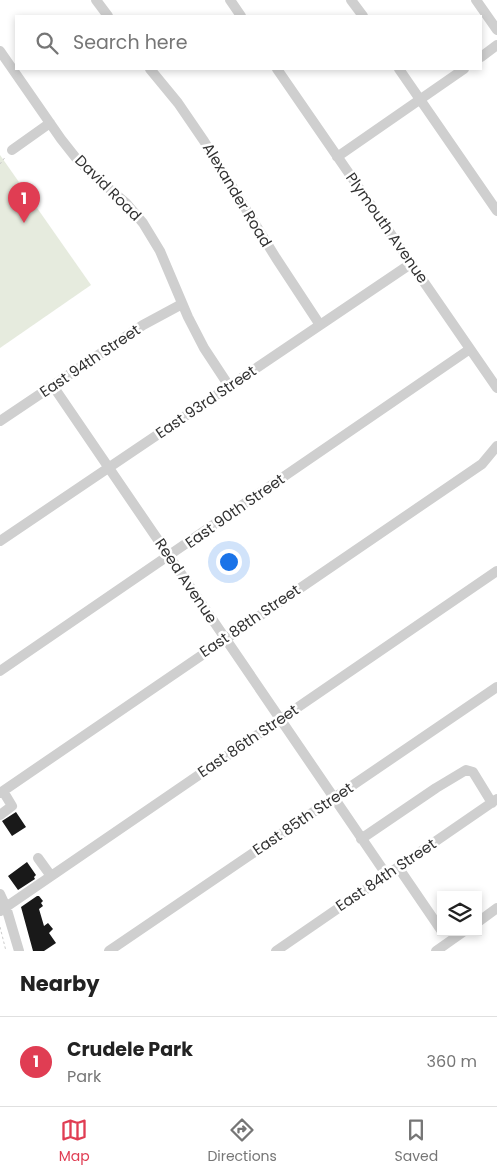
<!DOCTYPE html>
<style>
:root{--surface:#fff;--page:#f6f6f6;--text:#222;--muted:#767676;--line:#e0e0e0;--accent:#e03d53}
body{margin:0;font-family:Poppins,sans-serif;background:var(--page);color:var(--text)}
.controls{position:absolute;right:15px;bottom:15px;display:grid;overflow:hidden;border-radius:0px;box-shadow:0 2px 8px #0003}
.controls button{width:45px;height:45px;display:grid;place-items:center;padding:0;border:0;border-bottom:1px solid var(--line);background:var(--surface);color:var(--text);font:25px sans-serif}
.you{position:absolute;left:228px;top:561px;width:18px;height:18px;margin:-12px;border:4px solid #fff;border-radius:50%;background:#1a73e8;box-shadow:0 0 0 8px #1a73e833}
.badge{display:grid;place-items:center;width:32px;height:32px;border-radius:50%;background:var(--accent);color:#fff;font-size:16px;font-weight:700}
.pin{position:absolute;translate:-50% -41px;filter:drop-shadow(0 1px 2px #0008)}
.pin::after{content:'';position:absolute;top:26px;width:18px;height:15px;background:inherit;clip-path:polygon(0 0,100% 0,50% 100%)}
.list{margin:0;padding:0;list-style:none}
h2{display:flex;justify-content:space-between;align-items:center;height:65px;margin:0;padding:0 20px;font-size:21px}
h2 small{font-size:16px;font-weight:400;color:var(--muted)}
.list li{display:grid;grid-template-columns:32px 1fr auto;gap:15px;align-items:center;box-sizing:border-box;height:90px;padding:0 20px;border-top:1px solid var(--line)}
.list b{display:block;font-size:19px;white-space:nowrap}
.list p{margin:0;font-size:16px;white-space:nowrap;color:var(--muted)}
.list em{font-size:16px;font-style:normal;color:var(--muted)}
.icon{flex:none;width:28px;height:28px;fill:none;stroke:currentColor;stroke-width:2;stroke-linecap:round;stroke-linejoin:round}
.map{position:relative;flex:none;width:497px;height:951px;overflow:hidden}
.search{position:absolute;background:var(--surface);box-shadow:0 2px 8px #0003;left:15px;right:15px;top:15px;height:55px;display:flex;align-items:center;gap:12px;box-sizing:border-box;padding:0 18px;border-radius:0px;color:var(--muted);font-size:19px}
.sheet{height:155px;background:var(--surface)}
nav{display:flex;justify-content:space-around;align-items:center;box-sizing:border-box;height:70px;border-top:1px solid var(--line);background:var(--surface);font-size:14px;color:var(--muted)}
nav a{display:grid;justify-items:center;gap:2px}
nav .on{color:var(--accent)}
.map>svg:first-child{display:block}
.green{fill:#e6ebde}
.building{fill:#191919}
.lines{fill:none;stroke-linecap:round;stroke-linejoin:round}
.path{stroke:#ccc;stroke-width:1;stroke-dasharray:2.5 2.5;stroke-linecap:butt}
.minor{stroke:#cfcfcf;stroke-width:10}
.labels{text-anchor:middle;stroke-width:5;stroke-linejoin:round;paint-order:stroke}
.street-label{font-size:15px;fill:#323232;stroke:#fff}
</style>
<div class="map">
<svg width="497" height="951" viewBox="0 0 497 951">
<rect width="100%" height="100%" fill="#fff"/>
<path class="green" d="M0,155L91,285L0,348Z"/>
<path class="building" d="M16,812L26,827L12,836L2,821Z
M27,862L36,875L34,877L35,879L18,890L8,876Z
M37,896H39L43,901L41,903L43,906L39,909L44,926L48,923L53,929L49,933L56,943L44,951H33L21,907Z"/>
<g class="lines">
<path class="path" d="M0,164L6,156
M0,927L6,951"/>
<path class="minor" d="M96,0L108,16
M230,0L241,16
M351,0L363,16
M476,0L497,30
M0,51L61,139L76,158L92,174L126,203L143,223L160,251L188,317L204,348L229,386
M481,57L497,45
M150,69L178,103L204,141L276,258L320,325
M277,69L497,388
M399,69L497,211
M12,150L50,123
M337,157L464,69
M53,386L386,874
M0,421L143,325L182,304
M0,541L412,263
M0,671L470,349
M0,793L482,464L497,446
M0,815L12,806L3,791
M361,839L436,788L466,770L473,772L492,803
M38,858L51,876
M398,867L441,930
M0,894L6,907L19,951
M0,911L497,571
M478,922L497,908
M109,951L497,687
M276,951L497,799
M436,951L463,932"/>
</g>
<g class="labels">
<g class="street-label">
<text transform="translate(108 188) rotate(45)" y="5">David Road</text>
<text transform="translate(237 195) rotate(59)" y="5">Alexander Road</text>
<text transform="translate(387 228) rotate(55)" y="5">Plymouth Avenue</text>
<text transform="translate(90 361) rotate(-34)" y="5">East 94th Street</text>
<text transform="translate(206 402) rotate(-34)" y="5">East 93rd Street</text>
<text transform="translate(235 511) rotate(-35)" y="5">East 90th Street</text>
<text transform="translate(186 581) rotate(56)" y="5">Reed Avenue</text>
<text transform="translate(250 621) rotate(-34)" y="5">East 88th Street</text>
<text transform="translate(248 741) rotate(-34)" y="5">East 86th Street</text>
<text transform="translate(303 819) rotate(-34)" y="5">East 85th Street</text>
<text transform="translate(386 875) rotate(-34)" y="5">East 84th Street</text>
</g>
</g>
</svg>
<div class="controls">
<button><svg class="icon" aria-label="layers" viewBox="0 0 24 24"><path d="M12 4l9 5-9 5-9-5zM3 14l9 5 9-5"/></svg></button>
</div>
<div class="you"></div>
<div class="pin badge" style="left:24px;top:223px">1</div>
<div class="search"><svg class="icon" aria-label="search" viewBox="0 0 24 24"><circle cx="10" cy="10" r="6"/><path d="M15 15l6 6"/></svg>Search here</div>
</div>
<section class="sheet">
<h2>Nearby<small></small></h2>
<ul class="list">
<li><span class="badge">1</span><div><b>Crudele Park</b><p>Park</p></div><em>360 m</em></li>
</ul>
</section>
<nav>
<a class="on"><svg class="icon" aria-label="map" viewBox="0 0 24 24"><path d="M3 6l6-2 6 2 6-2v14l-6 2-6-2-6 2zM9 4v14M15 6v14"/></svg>Map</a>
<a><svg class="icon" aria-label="directions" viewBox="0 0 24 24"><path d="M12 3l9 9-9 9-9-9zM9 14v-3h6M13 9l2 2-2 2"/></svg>Directions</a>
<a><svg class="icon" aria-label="saved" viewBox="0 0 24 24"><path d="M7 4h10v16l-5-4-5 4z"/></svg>Saved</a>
</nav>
